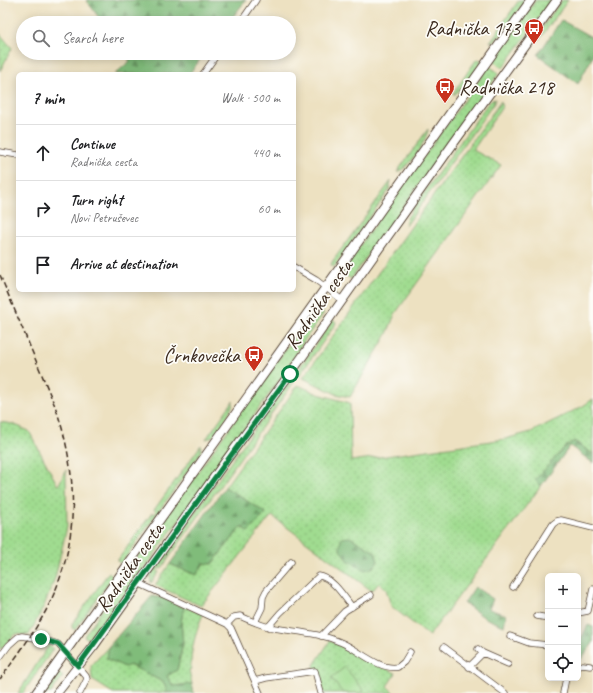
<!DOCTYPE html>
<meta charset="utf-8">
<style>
:root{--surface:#fff;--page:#f6f6f6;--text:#202124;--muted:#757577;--line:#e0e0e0}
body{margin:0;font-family:Caveat,sans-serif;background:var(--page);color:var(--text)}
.controls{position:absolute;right:12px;bottom:12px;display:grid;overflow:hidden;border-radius:6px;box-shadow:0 2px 10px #0003}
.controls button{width:36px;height:36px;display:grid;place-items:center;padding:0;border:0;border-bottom:1px solid var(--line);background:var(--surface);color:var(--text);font:20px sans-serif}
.stop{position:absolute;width:12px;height:12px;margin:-9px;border:3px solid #0b8043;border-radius:50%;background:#fff}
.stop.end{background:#0b8043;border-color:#fff;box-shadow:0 1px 4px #0008}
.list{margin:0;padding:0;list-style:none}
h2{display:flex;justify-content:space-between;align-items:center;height:52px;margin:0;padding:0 16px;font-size:17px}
h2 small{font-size:13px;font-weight:400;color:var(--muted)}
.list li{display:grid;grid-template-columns:26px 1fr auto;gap:12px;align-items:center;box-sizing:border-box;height:56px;padding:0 16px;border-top:1px solid var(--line)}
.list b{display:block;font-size:15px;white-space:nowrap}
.list p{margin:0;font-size:13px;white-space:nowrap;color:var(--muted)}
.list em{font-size:13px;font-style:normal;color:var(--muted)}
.icon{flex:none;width:22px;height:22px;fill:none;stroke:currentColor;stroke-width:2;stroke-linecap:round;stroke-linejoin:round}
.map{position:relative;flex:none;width:593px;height:693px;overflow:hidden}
.search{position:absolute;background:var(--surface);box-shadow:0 2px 10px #0003;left:16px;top:16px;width:280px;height:44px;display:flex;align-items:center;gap:10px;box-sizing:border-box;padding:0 14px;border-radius:22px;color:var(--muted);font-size:15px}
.panel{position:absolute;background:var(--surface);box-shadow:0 2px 10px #0003;left:16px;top:72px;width:280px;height:220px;border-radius:6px}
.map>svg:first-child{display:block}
.grass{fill:url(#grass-dots);stroke:#6e8357}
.forest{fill:url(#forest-firs);stroke:#5e734c}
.park{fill:#a0dc90;stroke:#6e8357}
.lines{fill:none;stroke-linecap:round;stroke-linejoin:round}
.street-casing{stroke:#564536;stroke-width:7}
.secondary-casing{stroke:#564536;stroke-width:10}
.street{stroke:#fff;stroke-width:5.5}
.secondary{stroke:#fff;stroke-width:8}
.rail{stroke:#3b2a1e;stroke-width:1.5;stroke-dasharray:6 3;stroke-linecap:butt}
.route{stroke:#0b8043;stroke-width:5}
.labels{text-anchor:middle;stroke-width:3.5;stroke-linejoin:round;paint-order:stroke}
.poi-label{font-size:20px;fill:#3b2a1e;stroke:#fdfcf7;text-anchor:end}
.street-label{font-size:20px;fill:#3b2a1e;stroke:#fdfcf7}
</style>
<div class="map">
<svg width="593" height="693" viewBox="0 0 593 693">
<defs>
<pattern id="grass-dots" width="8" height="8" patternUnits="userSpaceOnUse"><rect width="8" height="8" fill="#a0dc90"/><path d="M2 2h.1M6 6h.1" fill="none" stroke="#8bbd7c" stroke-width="1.8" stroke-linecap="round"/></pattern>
<pattern id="forest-firs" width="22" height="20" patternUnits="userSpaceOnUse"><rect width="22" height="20" fill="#80bc7a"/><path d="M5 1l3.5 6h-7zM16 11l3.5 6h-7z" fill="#6a9963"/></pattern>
</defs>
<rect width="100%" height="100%" fill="#fdfcf7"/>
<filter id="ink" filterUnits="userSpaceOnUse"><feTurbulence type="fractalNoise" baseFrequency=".025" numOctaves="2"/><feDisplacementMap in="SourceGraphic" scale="8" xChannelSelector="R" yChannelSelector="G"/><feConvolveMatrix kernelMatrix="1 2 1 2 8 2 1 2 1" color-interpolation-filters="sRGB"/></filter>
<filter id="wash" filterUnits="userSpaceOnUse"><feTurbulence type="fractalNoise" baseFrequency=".012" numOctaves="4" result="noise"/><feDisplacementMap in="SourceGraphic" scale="16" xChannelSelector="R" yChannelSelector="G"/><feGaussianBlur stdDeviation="0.9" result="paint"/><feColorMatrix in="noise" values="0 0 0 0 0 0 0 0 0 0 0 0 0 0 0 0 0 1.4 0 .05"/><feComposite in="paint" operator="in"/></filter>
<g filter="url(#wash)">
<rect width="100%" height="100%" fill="#ede1c1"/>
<path class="grass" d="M519,0H526L499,37L494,41L490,42Z
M536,0H552L503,68L493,60Z
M562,0H568L539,40L537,41L542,28Z
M0,34L12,48L0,71Z
M479,59L482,61L470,78L454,95V92L476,60Z
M489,66L499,73L351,279L341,272Z
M496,99L494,103L405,227L407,218L416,204L488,103L491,100Z
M501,101L502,107L473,150L501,165L395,314L387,334L350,397L336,394L303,378Z
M428,129C428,139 407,171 397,172Z
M391,181L389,190L385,196L334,267L331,265L332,262Z
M316,307L324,313L306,338L287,369L92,642L84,636L104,607L119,582Z
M333,320L336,322L335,325L299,376V370L302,364Z
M290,382H294L161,569L159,568L157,571L159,572L151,583L150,577L154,569L286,385Z
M298,385L318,394L350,403L351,461L505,439L531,432L583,406L593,399V454L574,441L535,480L541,486L429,636L391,606L386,589L379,583L372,591L272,516L268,520L201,606L155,585L170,564L196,575L204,563L212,564L242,526L247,532L265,513L225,487Z
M233,401C234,409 218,432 212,437C209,439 209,438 206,439Z
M0,422L13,424L29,431L58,486L66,470L67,527L55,578L44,606L29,635L15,634L0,650Z
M201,445V452L197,458L121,564L117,561L152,513L154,514L156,512L154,510Z
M109,572L113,576L75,630L72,628V624Z
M184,607L203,614C196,632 190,651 191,669L189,670L192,684L173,686L166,676L177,670L183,644L181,622Z
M330,641C353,650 373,664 396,673L387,686L394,693H324L317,669H315L314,665Z
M49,645L53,649L23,693H18Z
M109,646L107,659L130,665L163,682L166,688V693H113L92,680L91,666Z
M55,670L63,676L51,693H39Z"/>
<path class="forest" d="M86,0H246L228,23H103Z
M561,20L593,38V56L578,84L538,55Z
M124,53H205L189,74H115L130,61Z
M574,441L593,454V463L570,446L541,486L535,480L565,447Z
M225,487L266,513L248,532L242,526L212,564L204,563L196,575L170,564Z
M350,537L375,552L378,561L374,567L365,570L349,561L340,550L341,538Z
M475,587L493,599L489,609L506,615L504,626L485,618L464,603Z
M152,596L164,598L184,607L181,622L183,644L177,670L167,676L173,686L192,684L194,693H166V688L163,682L130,665L125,667L107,659L109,646Z
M588,625L593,627V643L578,663V637H582Z"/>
<path class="park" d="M345,667L364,691L361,693H343L331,678Z"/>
</g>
<g filter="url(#ink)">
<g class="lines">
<g class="street-casing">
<path id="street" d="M240,23L256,0
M203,74L218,53
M0,152L18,155
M294,267L316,280L342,300
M138,583L227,624L231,628L260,693
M513,587L553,524L557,521L561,520L593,528
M578,613L588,611L593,589
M537,616L548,618
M255,622L262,608L263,597L266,591L291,562
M227,624L234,617L240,616C251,621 263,626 274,628C296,632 320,633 340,642C357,648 379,671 398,667L404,662L410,652
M268,627L280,613L319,576C332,577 345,598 352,607
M321,636L345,611L371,595
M510,636L529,643L548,645
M444,647L505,693
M478,649L483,653L508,664
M0,657L9,645L18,637L22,636L41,639L58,644L86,676L87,679L80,693
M578,666L583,665L590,666
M469,667L483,653
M255,681L266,678L315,671L321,693
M563,693L566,678"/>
</g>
<g class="secondary-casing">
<path id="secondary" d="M36,693L531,0
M57,693L94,646L227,459L295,367L453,144L557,0"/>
</g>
<use href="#street" class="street"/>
<use href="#secondary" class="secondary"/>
<path class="rail" d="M0,275L55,406C80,477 80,550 43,616C30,638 15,659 0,679"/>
</g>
</g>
<g class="lines" filter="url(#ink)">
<path class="route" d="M41,639L58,644L78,666L290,374"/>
</g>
<defs>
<g id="bus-pin" transform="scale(1)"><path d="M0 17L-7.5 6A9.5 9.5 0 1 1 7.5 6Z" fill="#c8321e" stroke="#fdfcf7"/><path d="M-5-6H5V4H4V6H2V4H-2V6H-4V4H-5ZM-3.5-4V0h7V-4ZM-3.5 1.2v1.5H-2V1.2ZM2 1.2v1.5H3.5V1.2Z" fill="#fff"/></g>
</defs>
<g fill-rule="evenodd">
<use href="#bus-pin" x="534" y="28"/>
<use href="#bus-pin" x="445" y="87"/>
<use href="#bus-pin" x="254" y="355"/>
</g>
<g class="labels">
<g class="poi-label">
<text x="520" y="35">Radnička 173</text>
<text x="459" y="94" text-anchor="start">Radnička 218</text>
<text x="240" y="362">Črnkovečka</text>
</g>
<g class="street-label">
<text transform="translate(318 304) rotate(-55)" y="7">Radnička cesta</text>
<text transform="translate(129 567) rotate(-55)" y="7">Radnička cesta</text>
</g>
</g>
</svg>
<div class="controls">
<button>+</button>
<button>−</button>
<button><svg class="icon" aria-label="locate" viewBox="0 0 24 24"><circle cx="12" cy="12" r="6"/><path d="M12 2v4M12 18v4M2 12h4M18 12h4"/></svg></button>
</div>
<div class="stop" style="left:290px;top:374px"></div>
<div class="stop end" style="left:41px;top:639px"></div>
<div class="search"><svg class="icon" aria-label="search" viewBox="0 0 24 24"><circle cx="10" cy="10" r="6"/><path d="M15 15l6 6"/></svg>Search here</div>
<section class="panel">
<h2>7 min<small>Walk · 500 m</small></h2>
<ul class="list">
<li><svg class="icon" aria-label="ahead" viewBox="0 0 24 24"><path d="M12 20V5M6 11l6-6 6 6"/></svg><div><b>Continue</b><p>Radnička cesta</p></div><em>440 m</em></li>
<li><svg class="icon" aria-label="right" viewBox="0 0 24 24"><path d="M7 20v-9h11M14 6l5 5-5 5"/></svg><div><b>Turn right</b><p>Novi Petruševec</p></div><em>60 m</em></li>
<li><svg class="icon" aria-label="arrive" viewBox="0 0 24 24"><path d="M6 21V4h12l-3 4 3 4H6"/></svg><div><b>Arrive at destination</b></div></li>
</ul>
</section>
</div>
